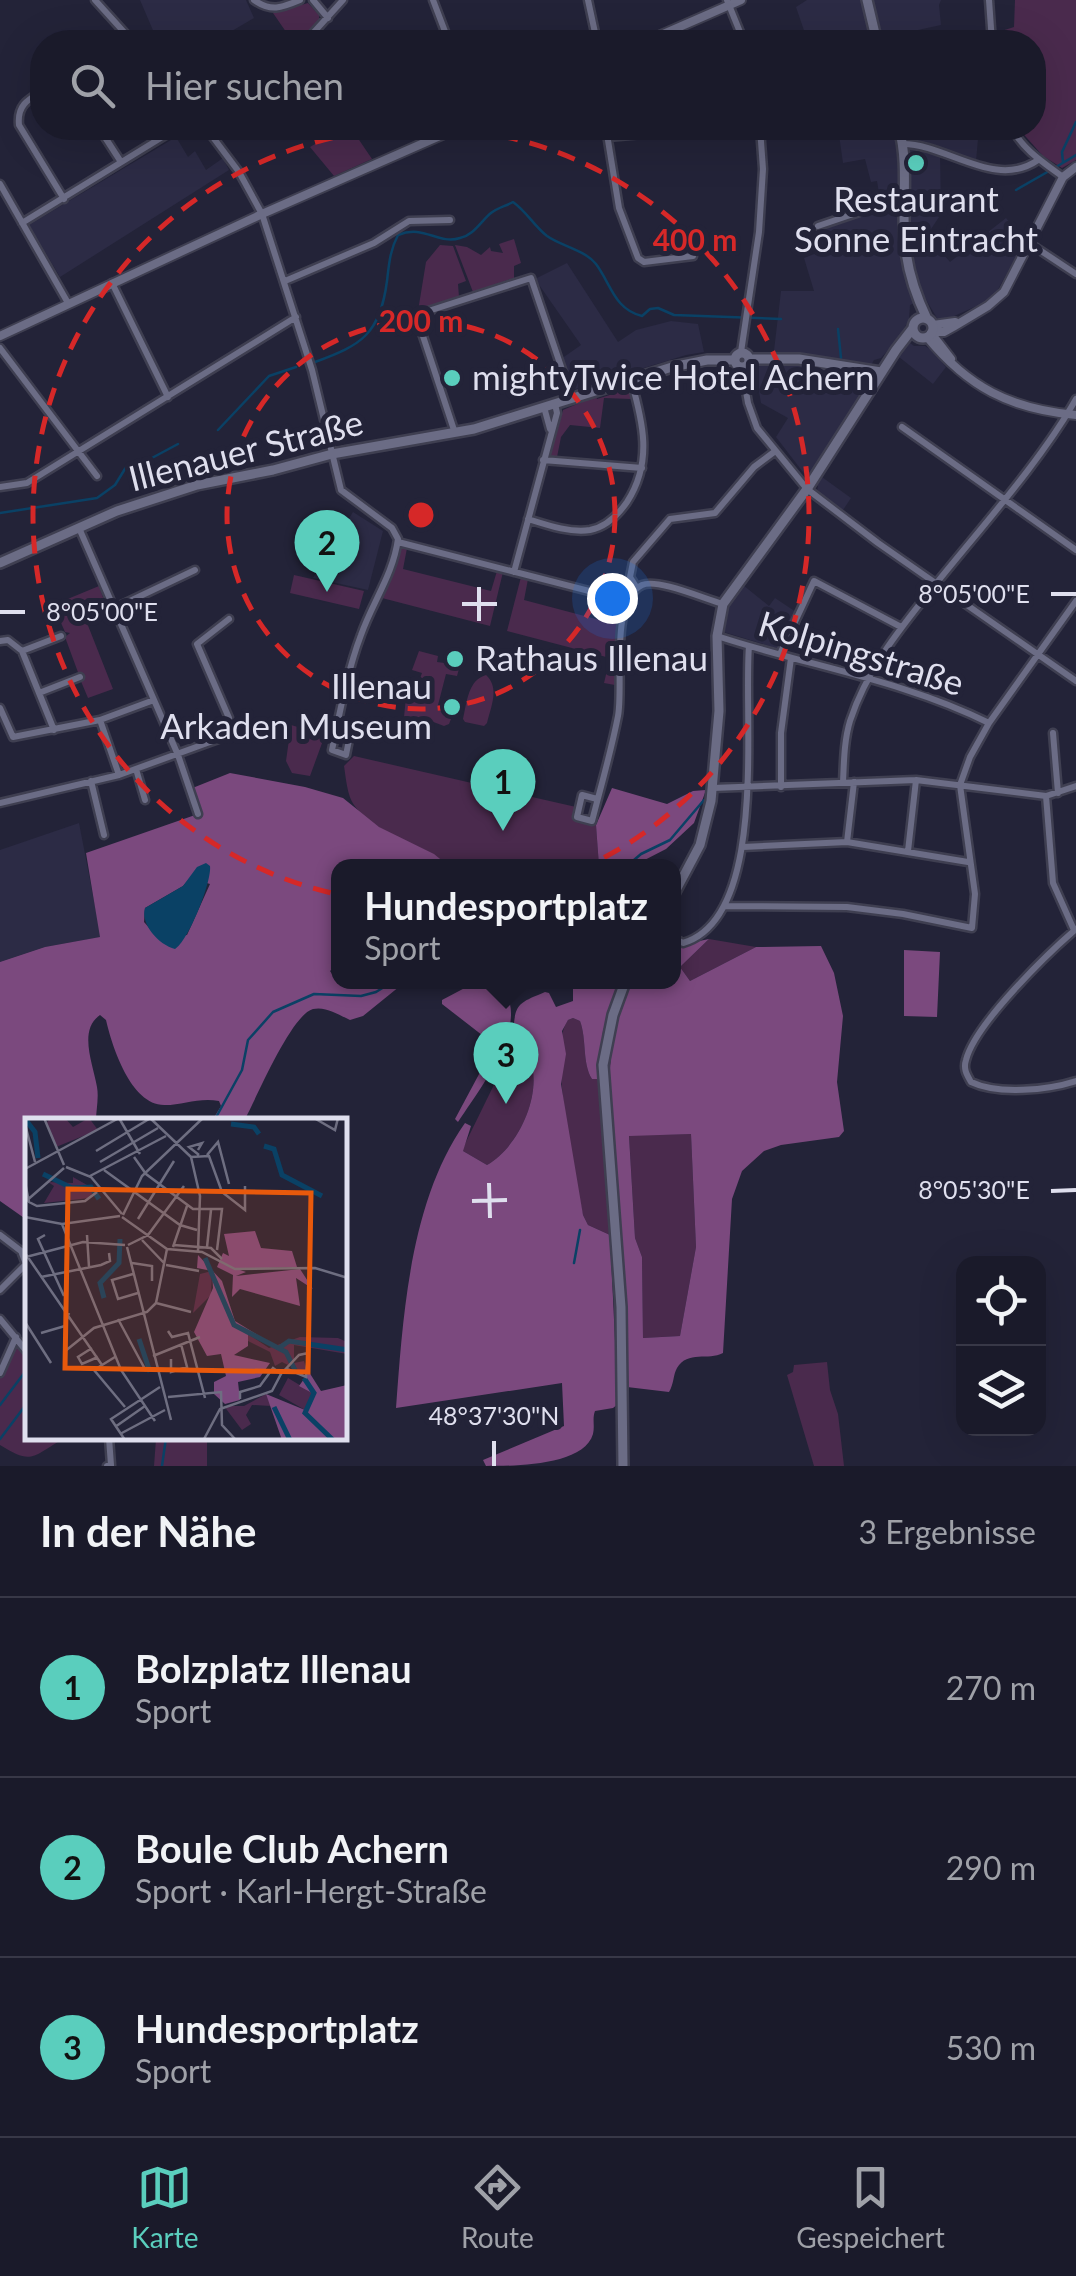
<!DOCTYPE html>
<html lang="de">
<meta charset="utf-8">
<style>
:root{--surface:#1a1a2a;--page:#232332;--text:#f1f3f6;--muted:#9fa1a8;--line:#383847;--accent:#5acebd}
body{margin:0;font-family:Lato,sans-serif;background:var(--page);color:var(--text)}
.controls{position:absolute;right:30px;bottom:30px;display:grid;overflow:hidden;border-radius:20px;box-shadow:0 10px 40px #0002}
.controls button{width:90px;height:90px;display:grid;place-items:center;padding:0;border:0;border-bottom:2px solid var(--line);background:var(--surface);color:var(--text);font:50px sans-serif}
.you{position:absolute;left:612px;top:598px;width:35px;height:35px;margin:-25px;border:8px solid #fff;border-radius:50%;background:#1a73e8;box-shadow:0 0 0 15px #1a73e833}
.badge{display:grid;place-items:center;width:65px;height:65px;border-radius:50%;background:var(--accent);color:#111;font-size:32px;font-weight:700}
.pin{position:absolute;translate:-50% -82px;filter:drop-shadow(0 2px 5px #0008)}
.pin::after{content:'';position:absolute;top:52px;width:35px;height:30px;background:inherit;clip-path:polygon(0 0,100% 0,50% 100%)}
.popup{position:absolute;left:331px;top:859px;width:350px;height:130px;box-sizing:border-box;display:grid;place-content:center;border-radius:20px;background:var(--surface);filter:drop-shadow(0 2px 8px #0005);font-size:32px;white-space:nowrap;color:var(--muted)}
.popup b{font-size:38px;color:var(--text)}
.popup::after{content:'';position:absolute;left:50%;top:100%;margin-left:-20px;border:20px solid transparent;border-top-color:var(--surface)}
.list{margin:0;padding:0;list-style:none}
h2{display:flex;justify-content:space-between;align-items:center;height:130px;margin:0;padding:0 40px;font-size:42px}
h2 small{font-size:32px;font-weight:400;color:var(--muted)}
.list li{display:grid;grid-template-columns:65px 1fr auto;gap:30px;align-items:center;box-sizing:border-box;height:180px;padding:0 40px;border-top:2px solid var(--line)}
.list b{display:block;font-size:38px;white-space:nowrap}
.list p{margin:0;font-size:32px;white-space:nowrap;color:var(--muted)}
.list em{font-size:32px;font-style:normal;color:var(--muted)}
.icon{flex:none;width:55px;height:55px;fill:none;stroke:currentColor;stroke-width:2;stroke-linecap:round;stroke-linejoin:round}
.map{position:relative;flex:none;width:1076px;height:1466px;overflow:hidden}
.search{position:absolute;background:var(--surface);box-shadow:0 10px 40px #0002;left:30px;right:30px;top:30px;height:110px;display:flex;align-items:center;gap:25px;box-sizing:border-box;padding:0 35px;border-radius:40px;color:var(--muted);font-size:38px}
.sheet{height:670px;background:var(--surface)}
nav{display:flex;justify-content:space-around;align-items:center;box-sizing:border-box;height:140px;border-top:2px solid var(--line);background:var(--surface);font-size:28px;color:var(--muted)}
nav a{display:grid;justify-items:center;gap:5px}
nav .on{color:var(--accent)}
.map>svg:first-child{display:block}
.built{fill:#2c2b45}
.green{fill:#4a2a4d}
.forest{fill:#7b497e;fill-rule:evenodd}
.water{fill:#0a4165}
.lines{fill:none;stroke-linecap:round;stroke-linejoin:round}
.stream{stroke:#0a4165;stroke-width:2.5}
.minor-casing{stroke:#3f3f51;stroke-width:11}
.tertiary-casing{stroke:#3f3f51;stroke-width:12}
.secondary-casing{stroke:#3f3f51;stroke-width:14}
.minor{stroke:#6b6c85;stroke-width:6}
.tertiary{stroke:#6b6c85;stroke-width:8}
.secondary{stroke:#6b6c85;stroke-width:9}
.ticks{fill:none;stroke:#dfdfee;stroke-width:4}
.ring{fill:none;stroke:#d62828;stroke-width:5;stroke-dasharray:18 12}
.poi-dot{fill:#5acebd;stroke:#232338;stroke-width:4}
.labels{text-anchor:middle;stroke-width:10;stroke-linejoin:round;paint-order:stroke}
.poi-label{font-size:35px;fill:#dfdfee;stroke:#232338;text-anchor:start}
.street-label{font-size:35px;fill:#dfdfee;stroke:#232338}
.inset-river{fill:none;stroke:#0a4165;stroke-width:5}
.inset-road{fill:none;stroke:#6e6e81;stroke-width:2.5}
.view{fill:#e8590c;fill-opacity:0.15;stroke:#e8590c;stroke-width:5}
.inset-edge{fill:none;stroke:#dfdfee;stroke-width:5}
.ticks-label{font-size:25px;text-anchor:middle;fill:#dfdfee;stroke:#232338;stroke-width:10;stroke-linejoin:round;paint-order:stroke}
.centre{fill:#d62828;stroke:#232338;stroke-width:5}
.ring-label{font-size:30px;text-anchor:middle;font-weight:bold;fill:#d62828;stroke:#232338;stroke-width:10;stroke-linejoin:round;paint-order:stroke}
</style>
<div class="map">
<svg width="1076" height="1466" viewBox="0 0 1076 1466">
<rect width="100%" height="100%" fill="#232338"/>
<path class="built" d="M140,0H246L254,18L213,42H158Z
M807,0H941L939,5L941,25L918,30L919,42H808L796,7Z
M838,128H979L976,161L940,150L941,214L927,235L950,262L1006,218L1015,229L1028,235L996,293L988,301L943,321L937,318L925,298L910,305L909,320L900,335L914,346H925L933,351L946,367L933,384L889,349L881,358L874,360L865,376L868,382L815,472L851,498L843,510L817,491L818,486L809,480L776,437L788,418L761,403L757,380H751L750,371L773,359L781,291H814L804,258L822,251L813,223L880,199L877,181L871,182L865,159L843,163Z
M176,137L188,157L195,151L206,170L223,158L229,170L60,277L29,225Z
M567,263L618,342L636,330L671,321L698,324L704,352L686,355L572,390L561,359L581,345L535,279Z
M353,512L383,531L368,590L313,578Z
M743,585L769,606L775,598L796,612L779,649L724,632L729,606Z
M79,823L101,937L45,947L0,962V850Z"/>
<path class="green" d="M1015,0H1076V160L1062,168L1043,156L1018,128H1034V42H996L995,33L1014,27Z
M308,3L319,15V20L298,42H293L273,13Z
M342,128H351L372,159L334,176L310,147Z
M514,239L521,263L514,266V278L473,292L455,245L467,247L481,255L490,247L491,251L503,253L499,244Z
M440,245L453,246L466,281L458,284L459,297L418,311L426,262Z
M630,383L631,399L604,398L600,428L570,425L561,437L557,457H550L563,410L596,396L597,399L616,393Z
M402,547L407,548L403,569L491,591L497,571L503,572L490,626L382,598Z
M294,575L364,591L359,609L290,593Z
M521,577L528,579L524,600L611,623L617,602L623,604L614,654L615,685L604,683L610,658L507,631Z
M99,586L109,614L87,623L113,689L88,698L80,679L82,674L79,675L65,637L70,633L65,632L55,609L58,603Z
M419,651L438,656L437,662L460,665L457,676L446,674L438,705L447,708L445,717L451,719L449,724L444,726L423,718L421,722L404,717L406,697L415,699L417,692L412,690L415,680L419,681L422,673L412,670Z
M486,675C500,688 491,706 487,723L484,726L465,722L463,719C467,702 468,680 486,675Z
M291,725L325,735L310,776L292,773L286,761Z
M354,756L576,807L573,820L596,825L599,866H449C422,841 376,837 354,805C347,795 346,778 344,766Z
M709,939L756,947L690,981L680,967Z
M573,1018L580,1021C587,1040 582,1063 592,1079H598L610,1235L588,1225L583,1215C576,1178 547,1047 568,1020Z
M513,1036C555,1066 526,1143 487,1165L463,1151V1148L510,1052Z
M691,1134L696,1247L680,1336L643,1338L642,1257L635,1238L629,1135Z
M15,1341L27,1358L28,1438L63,1439C32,1457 32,1465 0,1445V1376Z
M827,1362L830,1390L838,1414L844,1466H814L787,1375L793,1372L794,1365Z
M156,1439H207V1466H154Z"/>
<path class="forest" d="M230,773L305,787L343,798L379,827L434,854L449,866H338V964L330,971L338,982H405L363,1016L350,1020C339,1015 326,1006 313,1009C291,1015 257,1097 244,1121H212L221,1106L219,1101C200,1097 183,1105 165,1105C131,1106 112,1046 106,1020L100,1015C78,1030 93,1064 97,1087C99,1098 96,1110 96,1121H28L27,1220L0,1201V962L45,947L100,937L86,853L198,814L190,789ZM190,878L210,884L187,935L158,938L144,922L145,908L183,886Z
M612,788L667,804L693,791L706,790L694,823L666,849L633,866H599L596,825Z
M674,939L685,944L709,939L680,967L690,981L756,947L821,946L834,973L843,1016L837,1082L844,1131L839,1137L781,1145L764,1151L742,1171L732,1199L723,1353C708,1361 688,1350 677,1368C673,1375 674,1384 669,1392L627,1387L624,1264L609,1079L614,1024L629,982H674ZM691,1134L696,1247L680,1336L643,1338L642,1257L635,1238L629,1136Z
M904,950L940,952L937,1017L904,1016Z
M476,982H498C501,988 508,997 510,1004C518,1040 477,1093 458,1122L455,1119L493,1048L491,1042L442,1004V1000Z
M573,982H619L603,1031L598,1079H592C582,1063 587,1040 580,1021L573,1018L568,1020L562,1031L566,1054L561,1084L583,1215L588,1225L610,1235L618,1404L613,1408L595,1411C592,1419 595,1425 593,1434C584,1466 513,1466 486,1466L483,1460L564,1426L562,1383L396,1408C403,1315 410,1201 465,1123L471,1126L463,1151L487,1165C526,1143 555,1066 513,1036C515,1004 516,1004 545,992L549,993L556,1007L573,1001Z"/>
<path class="water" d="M206,863L210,866C212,882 188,942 175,949C159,945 140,924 145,908L183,886L197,867Z"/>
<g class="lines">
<path class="stream" d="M1063,162L1062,152L1076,122
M1056,167L1076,155
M1016,190L1049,171
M838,329L841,358
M315,362C362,345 380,334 387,281C389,264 390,250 398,235C424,224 438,245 460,238C474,235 481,221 491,213C497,208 506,206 513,202C527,212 534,226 547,236C561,246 585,250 596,264C611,284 614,309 642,316L650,309L658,308L674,315L781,319
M218,430L269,376L296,367
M0,513L97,498L115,485L128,464L150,459L178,444
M627,866L641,854L670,840L704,800
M214,1121L242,1070L248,1040L273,1012L314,994L361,996L376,992L392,982
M574,1263L580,1230
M0,1405L28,1368
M0,1439L28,1402
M162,1466L166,1438"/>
<g class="minor-casing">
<path id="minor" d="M95,0L133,42
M254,0C271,12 281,8 300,0
M313,0L328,18
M433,0L449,42
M588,0L597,42
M727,0L744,42
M989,0L992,42
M305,42L343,0
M42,91C27,100 17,106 19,125L64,199
M99,128L121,162
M206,128L239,172L262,214L312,370L341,490L392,528L398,539C393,575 373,601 361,635C347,672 340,712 332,750L346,755L350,735L336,731
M606,128L619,208L638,258L644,262L693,256
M1012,128C1022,149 1044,163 1063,177
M608,137L711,128
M903,144C947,144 995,190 1038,160
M0,184L68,303
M22,223L177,128
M818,226L877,206L905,201
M1029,243L1076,274
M285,281L374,243L409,221L450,220
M112,283L168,397
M0,348L97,476
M741,352L759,232L763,169L760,128
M742,368L748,403L757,428L807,489L878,543L1076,681
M544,407L550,429
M902,427L1076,550
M455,433L416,315L531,278L572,399
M543,460L642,468
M0,487L27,483L296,317
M528,519C547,525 570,533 590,530C606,527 618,515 627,502C653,462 643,422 631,380
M79,528L178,755L198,814
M398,542L628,601
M514,572L557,413L555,404
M637,588L630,577L633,562L670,519L715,513L754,467L774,452
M113,609L195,570
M717,636C808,666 903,680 989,723
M0,641L8,640L22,651L61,636
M22,651L54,730
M780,654L814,581L901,627
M39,693L80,677
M0,708L13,737L100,720L154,700
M100,720L119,775
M1053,733L1058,793
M136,769L145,800
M91,781L104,835
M843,782C844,762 844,741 850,721C866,671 899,630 931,590C977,532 1040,463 1076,399
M781,787V733L791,658
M713,788L916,780L1046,796L1076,786
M1046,796L1053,883L1074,930
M597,799L582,795L577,817L592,821C601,786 611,752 618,716C624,685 609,601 642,585C657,578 705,599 723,604
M0,803L119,775L221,738L228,729L229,718L197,644L229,619
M847,842L854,782
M743,847L847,842L968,862
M908,851L916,780
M725,906L847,907L903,914L972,928L975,894L960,785L970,757L989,723L1076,601
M1076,929C1047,954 975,1024 966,1060C963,1069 967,1075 971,1082C998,1095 1048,1090 1076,1081
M674,938L683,943C769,918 743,715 749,646
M0,1235L21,1251L26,1264L0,1290
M0,1319L28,1353
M0,1373L16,1337
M107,1466L111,1465L109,1438"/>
</g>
<g class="tertiary-casing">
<path id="tertiary" d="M645,42L741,0
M933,325L955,322
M932,332H944L953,327L988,306L1004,292L1063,177L1076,167
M931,333L951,359
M0,336L262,214L458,128
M927,337C968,387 1010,409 1076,415"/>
</g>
<g class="secondary-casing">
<path id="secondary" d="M867,0L877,42
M899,128C910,169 900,210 906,252C909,275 917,298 927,319
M913 328a10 10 0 1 1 20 0a10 10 0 1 1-20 0Z
M735 360a7 7 0 1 1 14 0a7 7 0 1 1-14 0Z
M749,359H799L881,372
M0,563L117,511L197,485L273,470L332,454L474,429L672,367L707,360H734
M674,894L700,845L711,801L719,711L717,636L723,604L807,489L896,350L913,328
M623,1466L621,1307L603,1065L613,1015L625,982"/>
</g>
<use href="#minor" class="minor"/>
<use href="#tertiary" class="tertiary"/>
<use href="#secondary" class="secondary"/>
</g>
<path class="ticks" d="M479,587V621M1051,594H1076M462,604H497M0,612H25M489,1183L490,1218M1051,1191L1076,1190M472,1201L507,1200M494,1441V1466"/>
<g class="ring">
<circle cx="421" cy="515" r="194"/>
<path d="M441 128A388 388 0 1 1 401 128"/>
</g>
<g class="poi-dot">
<circle cx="916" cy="163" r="10"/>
<circle cx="452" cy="378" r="10"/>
<circle cx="455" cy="659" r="10"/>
<circle cx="452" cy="707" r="10"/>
</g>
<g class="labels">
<g class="poi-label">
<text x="916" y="212" text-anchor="middle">Restaurant<tspan x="916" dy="40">Sonne Eintracht</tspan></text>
<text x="472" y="390">mightyTwice Hotel Achern</text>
<text x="475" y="671">Rathaus Illenau</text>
<text x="432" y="699" text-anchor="end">Illenau<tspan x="432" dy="40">Arkaden Museum</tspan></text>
</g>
<g class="street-label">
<text transform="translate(246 451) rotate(-14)" y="12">Illenauer Straße</text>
<text transform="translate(861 654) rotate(17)" y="12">Kolpingstraße</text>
</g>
</g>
<g transform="translate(25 1118)">
<rect width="322" height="322" fill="#232338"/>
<path d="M26,0H40L48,9L64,0L73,12L31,29L21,5ZM48,59L69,71L65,80L19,85L29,68L23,64L48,65ZM187,153L186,177L168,195L175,156ZM223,216L244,230L275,219L313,220L322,224V236L269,227V245L279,243L283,257L257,244L250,248L245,234L223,223ZM263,260L288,275L280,292L254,277ZM241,276L246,288L227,287L221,297L226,306L217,312L199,288H219Z" fill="#4a2a4d"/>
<path d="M230,113L236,130L267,133L272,149L212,151L221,154L211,158L275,151L288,171L271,160L275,188L215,171L207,179L208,157L192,149L198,135L204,138L199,116ZM173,137L197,163L210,203L254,230L223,216V228L209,237L245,245L235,259L213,264L215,282L200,286L189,276V264L201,258L196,236L182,238L169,214L188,170L187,153L172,150ZM284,254L296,273L322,267V322H257L241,276L280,292L287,275L274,268Z" fill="#7b497e"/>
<path class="inset-river" d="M0,1L10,14L13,40M206,6L229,9L234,16M239,28L249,31L257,57L297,78M18,56L47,70L66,69L74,81M180,140L209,207L261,234L270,252M79,180L75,165L94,145L95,121M114,221L125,254M254,230L264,223L323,232M279,260L289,275L280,295L308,322M249,289L265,322"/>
<path class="inset-road" d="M19,0L39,47M94,0L115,36M125,0L166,39L175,78L173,133M289,0L310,12L313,0M0,6L10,44M173,32L177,25L164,29L174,37M71,33L124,1M182,37L193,24L204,66M109,39L121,56L168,91H197L192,132M166,39L184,38L197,74L220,92V68M75,44L133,10M41,49L66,59L97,96M0,51L94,0M79,52L155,107L172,112M65,58L141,18M0,64L4,84L12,88L60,83L72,74M0,84L39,50M98,97L117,58L178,0M0,99L37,106L95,98M97,99L142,131L177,134L210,151L290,150L323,160M113,101L149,43M37,106L96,252L130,303M20,117L13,121L39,178M62,117L64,149M117,122L139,145M103,127L123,117L159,68M149,127L186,130L197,141M102,129L146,302M148,129L162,88M182,129L186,92M0,135L77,247M1,139L58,124L100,127M107,145L127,148V163M141,147L174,153M108,156L87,162L93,181L113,175M16,159L76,147L85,143L84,135M131,185L142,131M131,185L166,194M93,201L121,253M0,204L26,245M143,213L147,219L163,215L180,280M16,215L40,208L44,195M67,230L53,239L57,246L73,239M39,234L69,210L122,194L131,185M128,238L175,219M90,239L69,252L100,289M146,241V254L162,249L156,226M143,279L196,274L197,307L211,322M215,281V274L235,268L248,250L256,256M90,309L120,288M95,316L140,292M179,321L195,291L247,273L256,256L274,237L283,235L281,259L262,251M100,322L86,301L135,269"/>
<path class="view" d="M43,71L286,75L283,254L40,250Z"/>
<rect width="322" height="322" class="inset-edge"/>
</g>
<g class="ticks-label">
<text x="974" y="603">8°05'00"E</text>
<text x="102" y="621">8°05'00"E</text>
<text x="974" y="1199">8°05'30"E</text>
<text x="494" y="1425">48°37'30"N</text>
</g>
<circle cx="421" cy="515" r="15" class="centre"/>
<g class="ring-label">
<text x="695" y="251">400 m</text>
<text x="421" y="332">200 m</text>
</g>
</svg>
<div class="controls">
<button><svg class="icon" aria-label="locate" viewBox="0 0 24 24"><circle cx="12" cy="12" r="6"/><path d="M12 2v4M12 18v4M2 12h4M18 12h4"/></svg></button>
<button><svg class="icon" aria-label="layers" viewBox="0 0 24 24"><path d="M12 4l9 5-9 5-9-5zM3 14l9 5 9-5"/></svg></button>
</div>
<div class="you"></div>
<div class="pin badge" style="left:503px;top:831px">1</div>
<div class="pin badge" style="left:327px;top:592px">2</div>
<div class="pin badge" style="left:506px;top:1104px">3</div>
<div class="popup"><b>Hundesportplatz</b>Sport</div>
<div class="search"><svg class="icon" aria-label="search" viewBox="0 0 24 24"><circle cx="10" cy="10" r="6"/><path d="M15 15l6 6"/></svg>Hier suchen</div>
</div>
<section class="sheet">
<h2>In der Nähe<small>3 Ergebnisse</small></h2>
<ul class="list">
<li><span class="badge">1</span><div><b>Bolzplatz Illenau</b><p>Sport</p></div><em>270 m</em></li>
<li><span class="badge">2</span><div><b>Boule Club Achern</b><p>Sport · Karl-Hergt-Straße</p></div><em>290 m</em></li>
<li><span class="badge">3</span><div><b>Hundesportplatz</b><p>Sport</p></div><em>530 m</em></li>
</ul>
</section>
<nav>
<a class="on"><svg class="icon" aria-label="map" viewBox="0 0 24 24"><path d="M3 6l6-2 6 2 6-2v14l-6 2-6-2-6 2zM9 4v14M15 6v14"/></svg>Karte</a>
<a><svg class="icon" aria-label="directions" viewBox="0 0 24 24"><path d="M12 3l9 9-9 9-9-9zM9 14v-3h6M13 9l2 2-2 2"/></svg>Route</a>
<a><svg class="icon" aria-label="saved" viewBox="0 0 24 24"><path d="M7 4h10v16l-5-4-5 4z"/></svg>Gespeichert</a>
</nav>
